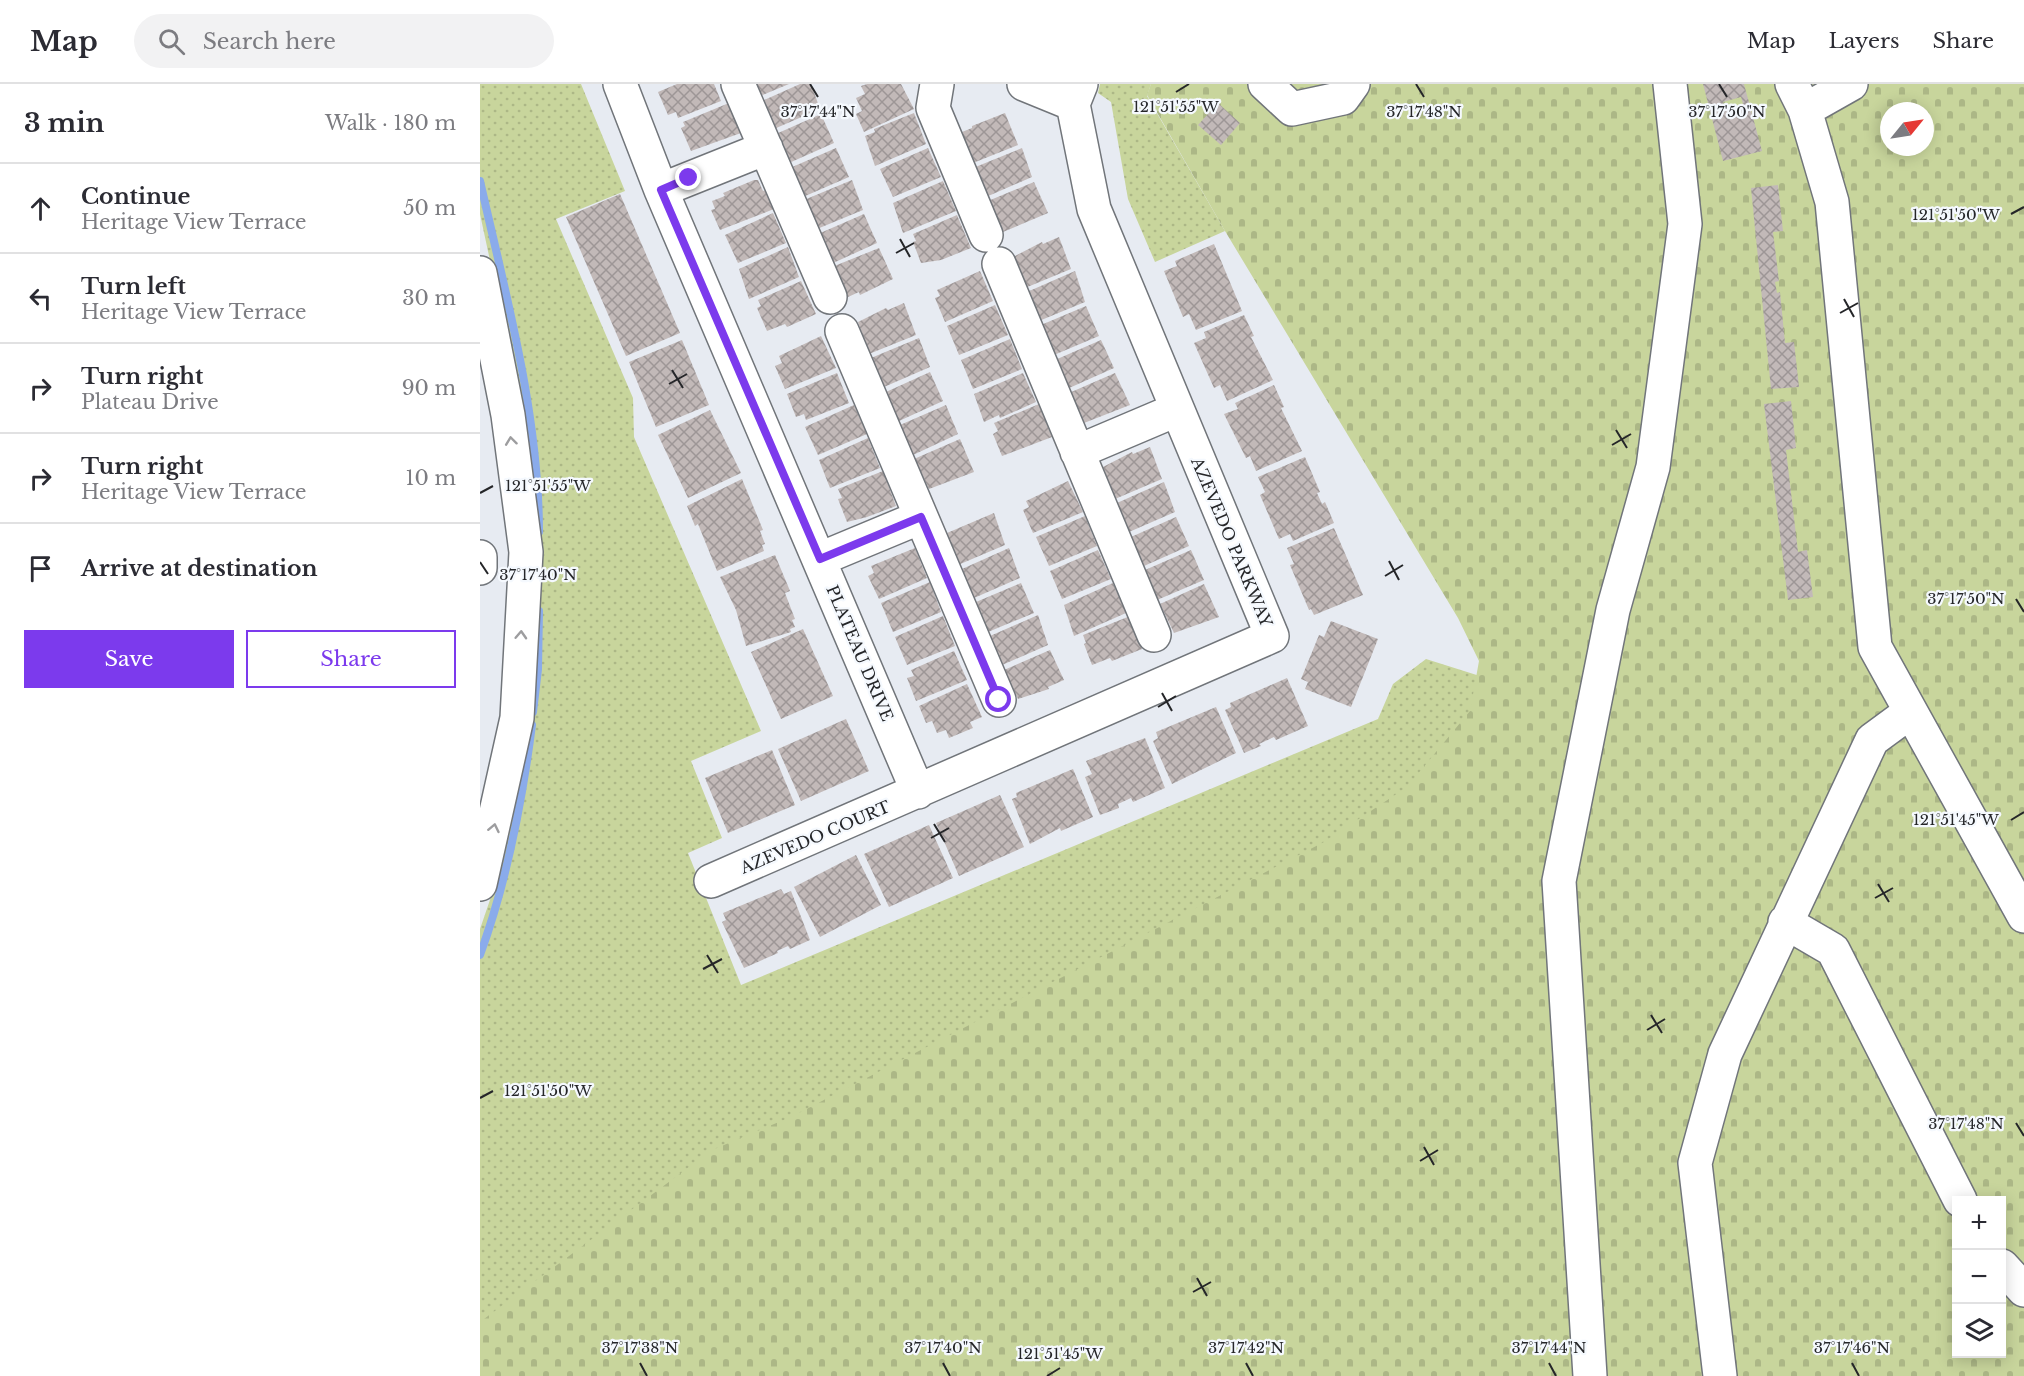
<!DOCTYPE html>
<meta charset="utf-8">
<style>
:root{--surface:#fff;--page:#f2f2f3;--text:#2b2b33;--muted:#7c7c81;--line:#e1e1e2;--accent:#7c3aed}
body{margin:0;font-family:"Libre Baskerville",serif;background:var(--page);color:var(--text)}
.controls{position:absolute;right:18px;bottom:18px;display:grid;overflow:hidden;border-radius:0px;box-shadow:0 3px 15px #0003}
.controls button{width:54px;height:54px;display:grid;place-items:center;padding:0;border:0;border-bottom:2px solid var(--line);background:var(--surface);color:var(--text);font:30px sans-serif}
.compass{position:absolute;left:1400px;top:18px;width:54px;height:54px;border-radius:50%;background:var(--surface);box-shadow:0 3px 15px #0003;rotate:60deg}
.stop{position:absolute;width:18px;height:18px;margin:-14px;border:4px solid #7c3aed;border-radius:50%;background:#fff}
.stop.end{background:#7c3aed;border-color:#fff;box-shadow:0 2px 6px #0008}
.list{margin:0;padding:0;list-style:none}
h2{display:flex;justify-content:space-between;align-items:center;height:78px;margin:0;padding:0 24px;font-size:26px}
h2 small{font-size:20px;font-weight:400;color:var(--muted)}
.list li{display:grid;grid-template-columns:39px 1fr auto;gap:18px;align-items:center;box-sizing:border-box;height:90px;padding:0 24px;border-top:2px solid var(--line)}
.list b{display:block;font-size:22px;white-space:nowrap}
.list p{margin:0;font-size:20px;white-space:nowrap;color:var(--muted)}
.list em{font-size:20px;font-style:normal;color:var(--muted)}
.actions{display:flex;gap:12px;padding:18px 24px}
.actions a{flex:1;padding:14px 0;border:2px solid var(--accent);border-radius:0px;text-align:center;font-size:21px;color:var(--accent)}
.actions .main{background:var(--accent);color:#fff}
.icon{flex:none;width:33px;height:33px;fill:none;stroke:currentColor;stroke-width:2;stroke-linecap:round;stroke-linejoin:round}
.map{position:relative;flex:none;width:1544px;height:1292px;overflow:hidden}
header{display:flex;align-items:center;gap:36px;box-sizing:border-box;height:84px;padding:0 30px;background:var(--surface);border-bottom:2px solid var(--line)}
header strong{font-size:28px}
nav{display:flex;gap:33px;margin-inline-start:auto;font-size:21px}
.search{width:420px;height:54px;background:var(--page);display:flex;align-items:center;gap:15px;box-sizing:border-box;padding:0 21px;border-radius:33px;color:var(--muted);font-size:22px}
main{display:flex}
aside{flex:1;background:var(--surface)}
.map>svg:first-child{display:block}
.grass{fill:url(#grass-dots)}
.cemetery{fill:url(#cemetery-stones);fill-rule:evenodd}
.lines{fill:none;stroke-linecap:round;stroke-linejoin:round}
.stream{stroke:#8aabeb;stroke-width:8}
.building{fill:url(#building-cross-hatch);fill-rule:evenodd}
.minor-casing{stroke:#71757a;stroke-width:36}
.minor{stroke:#fff;stroke-width:33}
.oneway{stroke:#9d9d9f}
.route{stroke:#7c3aed;stroke-width:8}
.ticks{fill:none;stroke:#252629;stroke-width:2}
.labels{text-anchor:middle;stroke-width:4.5;stroke-linejoin:round;paint-order:stroke}
.street-label{font-size:16px;fill:#252629;stroke:#f5f9fe}
.ticks-label{font-size:15px;text-anchor:middle;fill:#252629;stroke:#f5f9fe;stroke-width:4.5;stroke-linejoin:round;paint-order:stroke}
</style>
<header>
<strong>Map</strong>
<div class="search"><svg class="icon" aria-label="search" viewBox="0 0 24 24"><circle cx="10" cy="10" r="6"/><path d="M15 15l6 6"/></svg>Search here</div>
<nav><a>Map</a><a>Layers</a><a>Share</a></nav>
</header>
<main>
<aside>
<h2>3 min<small>Walk · 180 m</small></h2>
<ul class="list">
<li><svg class="icon" aria-label="ahead" viewBox="0 0 24 24"><path d="M12 20V5M6 11l6-6 6 6"/></svg><div><b>Continue</b><p>Heritage View Terrace</p></div><em>50 m</em></li>
<li><svg class="icon" aria-label="left" viewBox="0 0 24 24"><path d="M17 20v-9H6M10 6l-5 5 5 5"/></svg><div><b>Turn left</b><p>Heritage View Terrace</p></div><em>30 m</em></li>
<li><svg class="icon" aria-label="right" viewBox="0 0 24 24"><path d="M7 20v-9h11M14 6l5 5-5 5"/></svg><div><b>Turn right</b><p>Plateau Drive</p></div><em>90 m</em></li>
<li><svg class="icon" aria-label="right" viewBox="0 0 24 24"><path d="M7 20v-9h11M14 6l5 5-5 5"/></svg><div><b>Turn right</b><p>Heritage View Terrace</p></div><em>10 m</em></li>
<li><svg class="icon" aria-label="arrive" viewBox="0 0 24 24"><path d="M6 21V4h12l-3 4 3 4H6"/></svg><div><b>Arrive at destination</b></div></li>
</ul>
<div class="actions"><a class="main">Save</a><a>Share</a></div>
</aside>
<div class="map">
<svg width="1544" height="1292" viewBox="0 0 1544 1292">
<defs>
<pattern id="grass-dots" width="8" height="8" patternUnits="userSpaceOnUse" patternTransform="scale(1.5)"><rect width="8" height="8" fill="#c8d59c"/><path d="M2 2h.1M6 6h.1" fill="none" stroke="#acb786" stroke-width="1.8" stroke-linecap="round"/></pattern>
<pattern id="cemetery-stones" width="16" height="16" patternUnits="userSpaceOnUse" patternTransform="scale(1.5)"><rect width="16" height="16" fill="#c8d59c"/><path d="M2 7V4a2 2 0 0 1 4 0v3zM10 15v-3a2 2 0 0 1 4 0v3z" fill="#acb786"/></pattern>
<pattern id="building-cross-hatch" width="8" height="8" patternUnits="userSpaceOnUse" patternTransform="scale(1.5)"><rect width="8" height="8" fill="#c2b9b8"/><path d="M0 0l8 8M0 8l8-8" fill="none" stroke="#9d9696"/></pattern>
</defs>
<rect width="100%" height="100%" fill="#e7ebf2"/>
<path class="grass" d="M0,0H101L145,107L76,135L153,314L154,353L281,647L211,677L242,754L208,769L261,901L898,635L913,600L946,575L1003,593L1096,1292H0V845L13,807L36,707L35,293L0,130Z
M620,0H671L667,12L745,147L675,178L648,115L631,18L618,9Z"/>
<path class="cemetery" d="M671,0H1544V1292H1L0,1238L232,1066L311,1033L844,758L927,703L990,627L999,577L978,534L745,147L667,11ZM1409,27H1445V63H1409ZM1476,1116H1522V1270H1476Z"/>
<g class="lines">
<path class="stream" d="M0,97C26,212 59,330 59,448
M53,628L58,585L59,527
M0,871C27,797 42,719 52,641"/>
</g>
<path class="building" d="M197,0H234L241,17L198,34L196,28L188,31L178,8Z
M275,0H309L280,12Z
M320,0H331L340,25L294,45L282,17Z
M387,0H421L434,25L384,48L376,30L382,27L376,14L385,10L381,2Z
M1223,0H1264L1282,67L1243,77ZM1261,13L1263,20L1245,25L1243,18Z
M249,19L261,49L211,67L201,44L205,42L203,38Z
M738,19L760,39L741,61L718,41Z
M434,29L446,60L395,82L385,52L395,48L394,45Z
M525,29L538,61L493,79L482,48L492,44V42Z
M341,30L354,59L309,79L296,50Z
M356,64L369,93L323,113L310,84Z
M448,64L461,93L413,113L400,85Z
M542,64L552,93L506,113L493,84Z
M274,96H278L283,107L286,106L294,125L240,146L231,126L235,125L232,117L245,112L243,109Z
M372,96L383,126L337,145L324,116Z
M463,97L476,127L423,149L413,119Z
M554,98L568,129L523,148L508,117Z
M1298,101L1303,147L1293,148L1299,197L1295,198L1297,209L1300,208L1305,259L1314,258L1319,303L1291,305L1271,104Z
M140,110L200,249L146,272L86,133Z
M293,129L306,159L258,179L245,151Z
M384,130L397,159L351,180L338,150Z
M477,131L491,164L461,176L441,179L433,158L436,157L433,150Z
M579,153L591,185L545,204L533,173L562,158L563,160Z
M734,160L762,227L716,246L709,230L703,233L684,187L697,182L695,177Z
M308,163L319,193L269,215L259,185Z
M399,164L413,195L380,211L379,208L368,213L352,183Z
M500,187L513,217L465,238L455,214L460,212L457,206Z
M595,187L605,218L559,237L547,208Z
M321,197L336,230L307,243L305,240L287,247L277,224L281,222L278,216Z
M424,219L436,251L389,270L378,238L406,224L408,226Z
M515,221L528,251L479,271L467,242Z
M606,222L619,252L574,271L561,241Z
M764,231L774,252L771,253L793,296L747,317L740,301L734,304L714,259L726,254L724,248Z
M341,252L356,284L305,305L295,282L302,279L299,272Z
M439,254L450,283L404,303L391,274Z
M530,255L542,285L493,305L481,276Z
M202,256L229,321L176,343L149,278Z
M621,256L634,284L587,305L575,276Z
M450,288L463,317L419,337L406,308Z
M357,289L369,319L326,336L324,330L316,333L307,310Z
M543,289L556,318L520,334L519,331L504,338L494,310Z
M635,289L650,321L604,339L589,309Z
M794,301L804,323L801,324L822,367L776,387L770,372L766,374L744,330L758,325L755,319Z
M1311,317L1316,364L1306,366L1318,468L1327,466L1333,513L1308,516L1284,320Z
M559,320L572,353L522,372L513,350L518,347L514,339Z
M374,321L387,350L338,371L325,343Z
M466,321L478,350L433,371L420,341Z
M230,326L261,389L208,414L178,351Z
M388,354L400,384L350,404L339,376Z
M480,355L494,388L449,405L434,375Z
M670,363L682,395L635,415L623,383L652,368L653,370Z
M825,373L840,408L837,409L842,420L845,418L854,439L813,457L810,450L799,455L780,411L785,408L778,393Z
M403,387L416,422L387,433L367,438L358,415L362,414L358,405Z
M262,395L283,446L280,447L285,460L282,461L284,467L237,487L218,440L215,442L207,422Z
M588,397L603,428L553,449L543,426L549,423L546,417Z
M684,398L695,428L649,448L637,419Z
M514,429L525,461L478,481L467,449Z
M605,432L617,462L569,482L556,453Z
M696,433L709,462L664,482L651,453Z
M854,444L883,511L834,531L831,525L829,526L810,481L814,480L807,464Z
M435,464L447,494L399,515L388,492L394,489L391,482Z
M529,464L540,494L494,514L482,485Z
M618,466L631,495L582,515L570,487Z
M711,466L724,496L677,516L665,486Z
M295,471L308,502L310,507L305,509L315,535L312,536L315,543L310,545L311,548L266,562L256,526L240,493Z
M450,498L461,528L413,548L401,519Z
M541,499L554,529L508,548L496,518Z
M633,499L646,529L594,552L584,521Z
M724,500L739,533L694,549L680,520Z
M558,531L568,561L522,581L510,552Z
M463,532L475,562L427,581L415,553Z
M650,532L662,565L632,577L630,574L612,581L604,560L606,559L603,551Z
M851,537L898,555L871,623L825,605L828,598L821,595L839,551L844,553Z
M323,545L353,612L301,635L271,568Z
M570,566L584,596L568,603L569,605L538,615L524,586Z
M474,567L487,596L436,617L427,594L434,592L431,586Z
M807,594L828,642L796,656L794,653L779,660L781,662L764,669L745,626L751,623L750,619Z
M487,600L502,633L490,638L493,644L469,654L466,646L457,649L452,637L446,639L439,622Z
M736,623L756,669L692,700L673,657L678,654L676,648Z
M366,635L389,687L321,717L298,665Z
M665,654L685,704L653,718L651,714L638,720L639,724L620,731L605,693L612,690L606,677Z
M292,666L315,721L248,749L225,694Z
M593,685L613,733L581,747L580,744L550,760L532,715L537,713L536,709Z
M520,711L544,763L479,792L456,739Z
M449,741L473,794L409,823L384,770Z
M376,771L401,821L340,853L314,803Z
M301,805L304,810L311,807L330,856L310,865L308,862L297,867L298,869L264,884L242,838L246,836L243,829Z"/>
<g class="lines">
<g class="minor-casing">
<path id="minor" d="M140,0L181,106L438,708
M258,0L350,213
M457,0L453,24L506,151
M544,0L593,20
M785,0L812,25L863,14L873,0
M1312,0L1325,26L1352,118L1395,563L1544,832
M1325,26L1371,0
M181,106L286,64
M519,180L674,551
M0,189L28,331L46,468L37,634L0,800
M362,247L519,616
M597,368L696,326
M0,473V484
M340,475L441,433
M231,797L792,552L614,125L593,20L601,0
M1305,838L1353,866L1480,1116
M1522,1182L1544,1206
M1110,1292L1079,797L1133,526L1173,383L1205,140L1190,0
M1240,1292L1215,1079L1245,970L1392,656L1430,628"/>
</g>
<use href="#minor" class="minor"/>
</g>
<defs><path id="oneway-chevron" d="M-2-3.5L2.5 0L-2 3.5" fill="none" stroke-width="1.6" stroke-linecap="round" stroke-linejoin="round" transform="scale(1.5)"/></defs>
<g class="oneway">
<use href="#oneway-chevron" transform="translate(31 357) rotate(-97)"/>
<use href="#oneway-chevron" transform="translate(41 551) rotate(-87)"/>
<use href="#oneway-chevron" transform="translate(14 744) rotate(-78)"/>
</g>
<g class="lines">
<path class="route" d="M209,94L181,106L340,475L441,433L519,616"/>
</g>
<path class="ticks" d="M330,0L338,13M936,0L944,13M1239,0L1247,13M696,8L709,0M1531,130L1544,123M420,155L430,173M416,169L434,159M1364,215L1374,233M1360,229L1378,219M192,286L203,304M189,300L207,290M1136,346L1147,364M1132,361L1151,350M0,409L13,402M909,477L919,496M0,478L8,490M905,492L923,481M1536,515L1544,528M682,609L692,627M678,623L696,612M1531,736L1544,728M454,740L465,758M451,754L469,744M1398,800L1409,818M1395,814L1413,804M227,871L238,889M223,885L242,875M1171,931L1182,949M1167,946L1185,935M0,1014L13,1007M1536,1039L1544,1052M944,1063L954,1081M940,1077L958,1066M717,1194L727,1212M713,1208L731,1198M160,1279L167,1292M463,1279L470,1292M766,1279L773,1292M1069,1279L1076,1292M1372,1279L1379,1292M567,1292L580,1284"/>
<g class="labels">
<g class="street-label">
<text transform="translate(752 458) rotate(67)" y="6">AZEVEDO PARKWAY</text>
<text transform="translate(380 569) rotate(67)" y="6">PLATEAU DRIVE</text>
<text transform="translate(335 753) rotate(-23)" y="6">AZEVEDO COURT</text>
</g>
</g>
<g class="ticks-label">
<text x="696" y="28">121°51'55"W</text>
<text x="338" y="33">37°17'44"N</text>
<text x="944" y="33">37°17'48"N</text>
<text x="1247" y="33">37°17'50"N</text>
<text x="1476" y="136">121°51'50"W</text>
<text x="68" y="407">121°51'55"W</text>
<text x="58" y="496">37°17'40"N</text>
<text x="1486" y="520">37°17'50"N</text>
<text x="1476" y="741">121°51'45"W</text>
<text x="68" y="1012">121°51'50"W</text>
<text x="1486" y="1045">37°17'48"N</text>
<text x="160" y="1269">37°17'38"N</text>
<text x="463" y="1269">37°17'40"N</text>
<text x="766" y="1269">37°17'42"N</text>
<text x="1069" y="1269">37°17'44"N</text>
<text x="1372" y="1269">37°17'46"N</text>
<text x="580" y="1275">121°51'45"W</text>
</g>
</svg>
<div class="controls">
<button>+</button>
<button>−</button>
<button><svg class="icon" aria-label="layers" viewBox="0 0 24 24"><path d="M12 4l9 5-9 5-9-5zM3 14l9 5 9-5"/></svg></button>
</div>
<svg class="compass" viewBox="-18 -18 36 36"><path d="M0-13l5 13h-10z" fill="#e53935"/><path d="M0 13l5-13h-10z" fill="#7c7c81"/></svg>
<div class="stop" style="left:519px;top:616px"></div>
<div class="stop end" style="left:209px;top:94px"></div>
</div>
</main>
